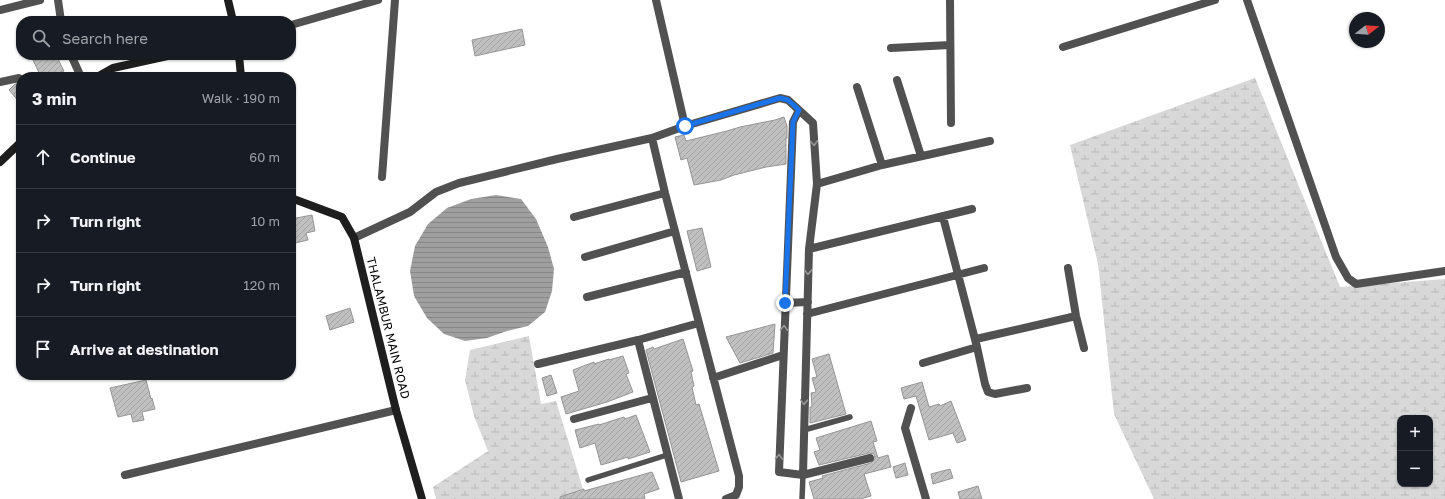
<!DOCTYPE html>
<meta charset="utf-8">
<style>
:root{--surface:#171b24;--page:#20242c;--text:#f1f3f6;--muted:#9ea1a6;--line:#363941}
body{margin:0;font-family:"Golos Text",sans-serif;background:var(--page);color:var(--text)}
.controls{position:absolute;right:12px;bottom:12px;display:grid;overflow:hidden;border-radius:8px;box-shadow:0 1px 3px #0004}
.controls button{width:36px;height:36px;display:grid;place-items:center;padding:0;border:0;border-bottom:1px solid var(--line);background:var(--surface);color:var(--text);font:20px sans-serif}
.compass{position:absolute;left:1349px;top:12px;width:36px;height:36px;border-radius:50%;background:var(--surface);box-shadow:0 1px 3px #0004;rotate:73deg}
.stop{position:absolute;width:12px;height:12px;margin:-9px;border:3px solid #1a73e8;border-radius:50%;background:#fff}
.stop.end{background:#1a73e8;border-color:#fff;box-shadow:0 1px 4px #0008}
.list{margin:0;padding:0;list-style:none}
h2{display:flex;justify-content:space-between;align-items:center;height:52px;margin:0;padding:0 16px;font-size:17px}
h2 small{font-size:13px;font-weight:400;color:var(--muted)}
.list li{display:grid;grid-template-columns:26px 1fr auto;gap:12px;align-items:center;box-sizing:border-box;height:64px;padding:0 16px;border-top:1px solid var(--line)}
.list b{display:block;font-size:15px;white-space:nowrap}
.list em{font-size:13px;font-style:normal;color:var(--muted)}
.icon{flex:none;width:22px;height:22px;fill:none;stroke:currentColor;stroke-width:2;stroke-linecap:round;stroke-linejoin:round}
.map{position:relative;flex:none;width:1445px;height:499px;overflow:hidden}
.search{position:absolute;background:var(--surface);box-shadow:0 1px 3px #0004;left:16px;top:16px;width:280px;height:44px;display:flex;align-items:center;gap:10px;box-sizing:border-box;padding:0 14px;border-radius:16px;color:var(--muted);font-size:15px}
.panel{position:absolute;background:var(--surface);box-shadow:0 1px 3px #0004;left:16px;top:72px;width:280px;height:308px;border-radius:16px}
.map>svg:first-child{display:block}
.wetland{fill:url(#wetland-marsh);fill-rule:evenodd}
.water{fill:url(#water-rules)}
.building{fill:url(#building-hatch);stroke:#959595}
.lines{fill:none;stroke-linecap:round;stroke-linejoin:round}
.lane{stroke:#515151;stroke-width:5.5}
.street{stroke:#515151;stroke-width:8}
.secondary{stroke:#1e1e1e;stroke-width:8}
.oneway{stroke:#979797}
.route{stroke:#1a73e8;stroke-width:5}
.labels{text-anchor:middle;stroke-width:3;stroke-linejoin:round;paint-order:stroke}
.street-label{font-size:12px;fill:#000;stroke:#fff}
</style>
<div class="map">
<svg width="1445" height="499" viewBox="0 0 1445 499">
<defs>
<pattern id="wetland-marsh" width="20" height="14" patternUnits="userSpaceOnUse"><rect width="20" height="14" fill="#d8d8d8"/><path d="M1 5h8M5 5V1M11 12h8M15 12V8" fill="none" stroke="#b8b8b8"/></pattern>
<pattern id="water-rules" width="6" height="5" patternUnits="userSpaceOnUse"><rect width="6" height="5" fill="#9f9f9f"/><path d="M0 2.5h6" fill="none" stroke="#878787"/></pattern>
<pattern id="building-hatch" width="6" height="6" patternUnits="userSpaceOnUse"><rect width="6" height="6" fill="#c0c0c0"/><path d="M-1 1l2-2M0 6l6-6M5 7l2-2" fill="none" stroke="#a3a3a3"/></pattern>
</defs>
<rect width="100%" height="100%" fill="#fff"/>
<path class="wetland" d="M1255,78L1340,287L1445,279V499H1154L1114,414L1098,264L1070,145ZM1400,418H1430V484H1400Z
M529,336L541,404L556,401L583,489L566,499H436L433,487L488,451L474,416L465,380L470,350Z"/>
<path class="water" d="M496,195L521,199L536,219L548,247L554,269L552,291L545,312L528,326L507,331L487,338L465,341L444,334L427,318L414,296L410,271L415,246L428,224L447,208L471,199Z"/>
<path class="building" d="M522,29L525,45L475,56L472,40Z
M44,55H56L64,71L52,77H41L33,60Z
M15,84H21V104L9,90Z
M784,117L787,126V138H786V164L766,167L734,175L721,180L694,185L687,158L681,160L675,137L684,135L686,141L727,131L740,127L775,120Z
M312,215L315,231L306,233L308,240L291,244V219Z
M702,228L711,267L697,271L687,231Z
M350,308L354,322L330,330L326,316Z
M775,324L773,353L740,363L726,337Z
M683,339L693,371L691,372L694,386L692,387L696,405L699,404L719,471L681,482L646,350L653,347L654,349Z
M829,354L846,414L810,423V407H812L811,393L816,392L812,378L817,377L812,359Z
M623,356L629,373L626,374L633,392L607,402L566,414L561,397L579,391L573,370L594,362V364L609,359V360Z
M551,375L557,393L547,396L542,378Z
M146,380L151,399L152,398L155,409L142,412L144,420L133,422L131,414L118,417L110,388Z
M922,382L929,407L939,404L940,406L951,401L966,440L957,443L953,433L929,440L916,396L904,399L901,388Z
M636,415L650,452L628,459V457L601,465L595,443L580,448L575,430L599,424V425L624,417L625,419Z
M871,421L877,441L873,442L878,458L888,455L891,467L864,474L871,496L860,499H814L809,482L823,478L822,476L871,463L875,459L874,454L869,453L819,465L814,452L820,450L816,438Z
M905,463L908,475L896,478L893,467Z
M950,469L953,478L933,484L931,474Z
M652,472L659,489L644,494L645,499H560V497L584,489V491Z
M978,486L982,499H960L958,492Z"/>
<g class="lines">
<path class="lane" d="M804,430L850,417
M588,480L667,455
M802,499L803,475"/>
<path class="street" d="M58,0L61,21
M656,0L685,126
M950,0L951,123
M1247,0L1336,257L1348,278L1356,284L1445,271
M0,10L40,0
M291,25L378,0
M1063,47L1215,0
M891,48L950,45
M71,55L81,77
M897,80L921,156
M0,82L19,78L21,79
M857,87L882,165
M799,110L793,122L779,472L803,475L870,458
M652,138L685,126L780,98L788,100L813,123L817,184L809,249L803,475
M382,177L395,0
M817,184L882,165L990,141
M574,217L665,193
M943,217L977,347L985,384L988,392L995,394L1027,388
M354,238L410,212L436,192L459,183L557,159L652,138L665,193L739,476V487L736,495L726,499
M809,249L972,209
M585,257L675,231
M1068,268L1076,316L1084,348
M587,297L686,272
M785,303L808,302
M807,314L984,268
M976,339L1076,316
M923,363L977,347
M538,364L638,340
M713,378L783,355
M911,408L905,428L926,499
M574,419L652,398
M125,475L396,410
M679,499L638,340L699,323"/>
<path class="secondary" d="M228,0L233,21
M239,55L241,77
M97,77L113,68L172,55
M0,162L21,142
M291,198L342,217L354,238L396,410L422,499"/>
</g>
<defs><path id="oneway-chevron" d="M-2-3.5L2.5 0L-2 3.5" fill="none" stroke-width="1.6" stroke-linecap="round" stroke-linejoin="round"/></defs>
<g class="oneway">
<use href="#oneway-chevron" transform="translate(814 143) rotate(86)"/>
<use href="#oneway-chevron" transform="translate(808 272) rotate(92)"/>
<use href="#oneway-chevron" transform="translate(784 328) rotate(-88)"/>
<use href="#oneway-chevron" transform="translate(804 402) rotate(92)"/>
<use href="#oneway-chevron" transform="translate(779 457) rotate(-88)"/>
</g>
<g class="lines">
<path class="route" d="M685,126L780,98L788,100L799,110L793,122L785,303"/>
</g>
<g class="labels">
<g class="street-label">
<text transform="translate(388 328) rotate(76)" y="4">THALAMBUR MAIN ROAD</text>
</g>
</g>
</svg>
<div class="controls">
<button>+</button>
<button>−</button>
</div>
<svg class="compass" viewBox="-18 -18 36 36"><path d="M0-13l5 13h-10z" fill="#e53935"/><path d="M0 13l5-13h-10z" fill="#9ea1a6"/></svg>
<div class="stop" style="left:685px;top:126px"></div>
<div class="stop end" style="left:785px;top:303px"></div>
<div class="search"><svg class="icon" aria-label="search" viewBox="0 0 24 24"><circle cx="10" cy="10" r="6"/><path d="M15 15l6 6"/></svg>Search here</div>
<section class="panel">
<h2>3 min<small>Walk · 190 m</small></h2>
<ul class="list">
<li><svg class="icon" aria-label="ahead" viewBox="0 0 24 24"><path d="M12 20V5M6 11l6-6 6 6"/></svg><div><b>Continue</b></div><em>60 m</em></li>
<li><svg class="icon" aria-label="right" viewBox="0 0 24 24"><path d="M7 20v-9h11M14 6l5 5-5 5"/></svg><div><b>Turn right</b></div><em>10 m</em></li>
<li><svg class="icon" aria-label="right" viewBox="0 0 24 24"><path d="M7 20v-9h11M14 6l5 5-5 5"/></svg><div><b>Turn right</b></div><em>120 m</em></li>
<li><svg class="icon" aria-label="arrive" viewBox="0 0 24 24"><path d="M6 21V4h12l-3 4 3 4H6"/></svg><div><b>Arrive at destination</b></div></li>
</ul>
</section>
</div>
